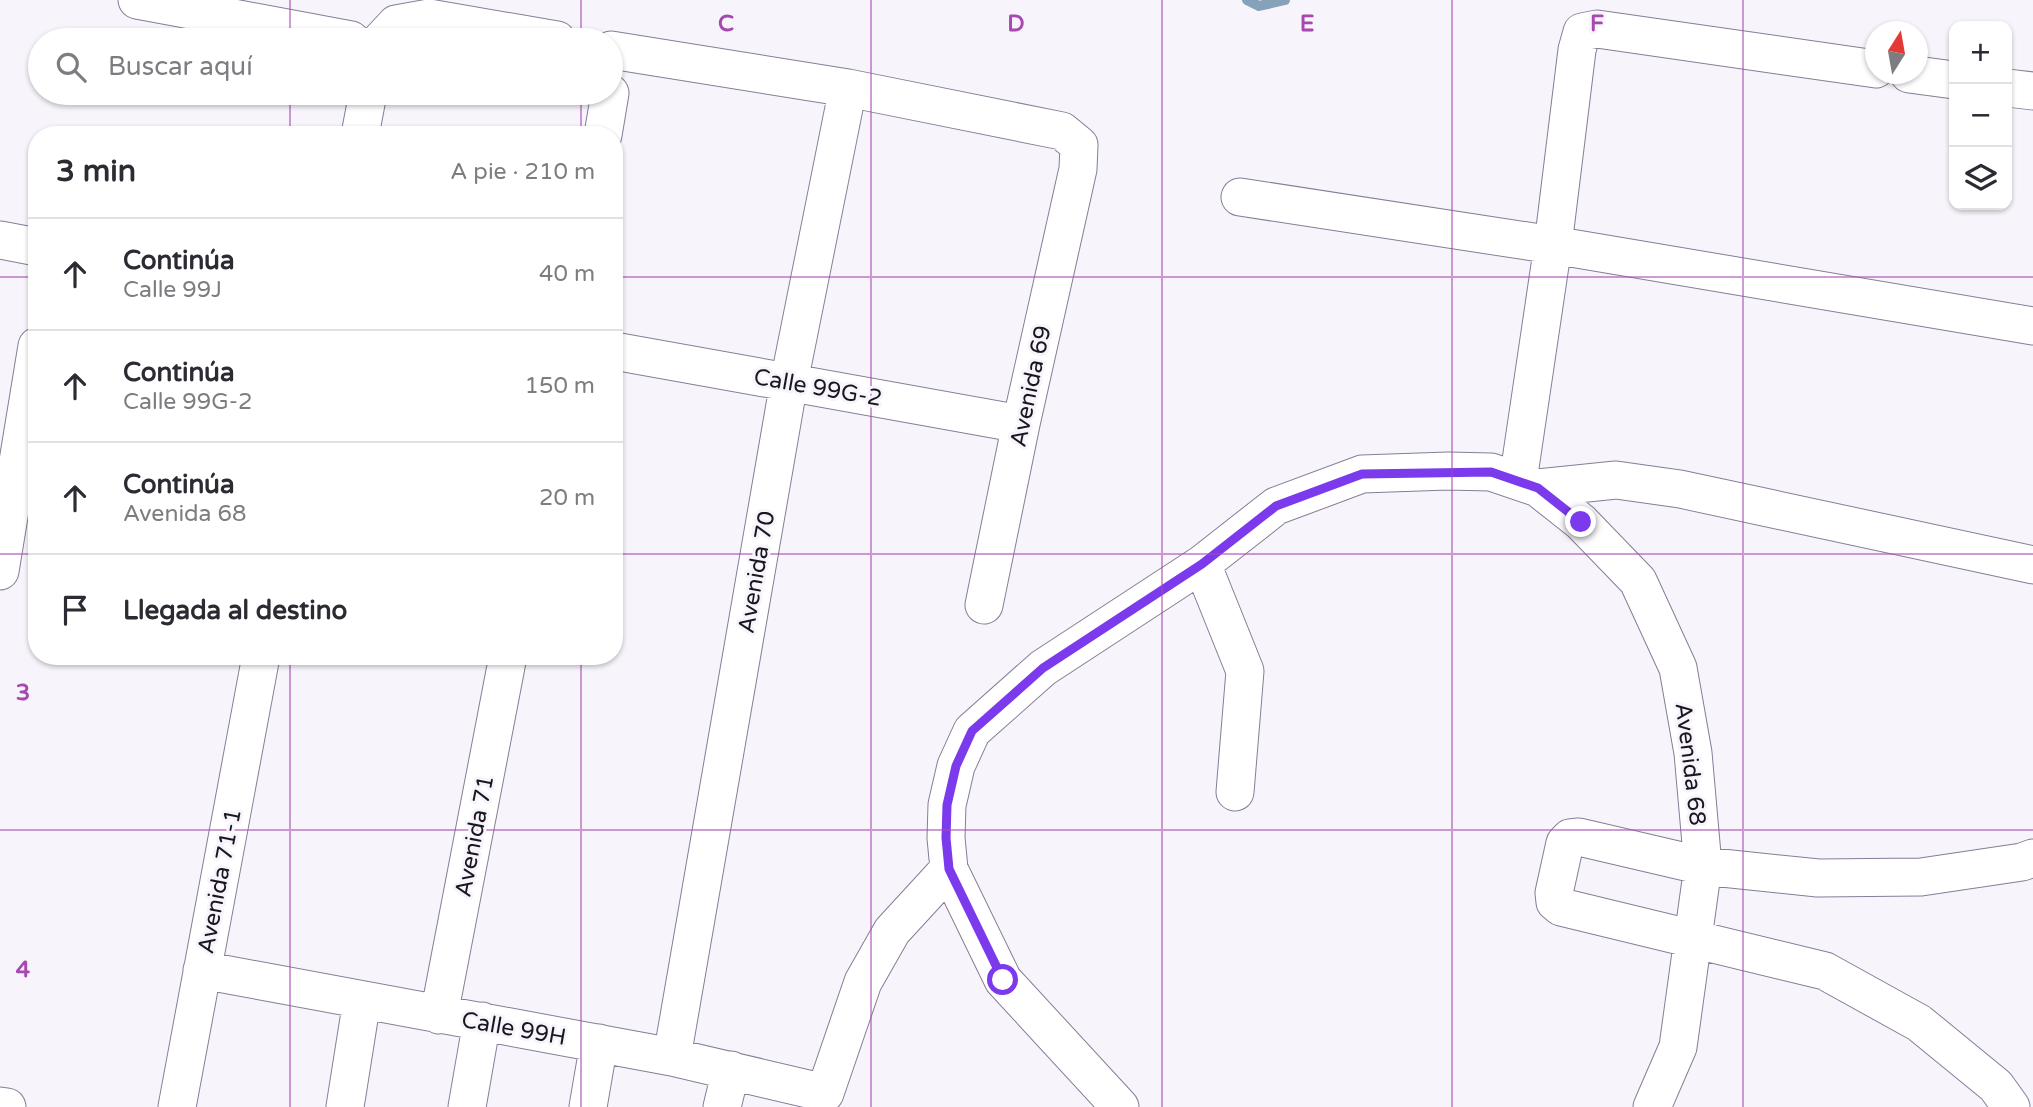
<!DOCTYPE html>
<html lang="es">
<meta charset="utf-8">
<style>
:root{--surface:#fff;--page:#f7f7f7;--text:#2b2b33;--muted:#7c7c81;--line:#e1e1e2}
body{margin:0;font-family:"Varela Round",sans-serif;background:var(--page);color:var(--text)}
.controls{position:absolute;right:21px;top:21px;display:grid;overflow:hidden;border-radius:14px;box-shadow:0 2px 5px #0004}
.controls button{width:63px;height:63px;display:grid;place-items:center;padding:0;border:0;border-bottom:2px solid var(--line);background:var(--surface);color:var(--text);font:35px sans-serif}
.compass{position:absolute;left:1865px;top:21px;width:63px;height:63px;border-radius:50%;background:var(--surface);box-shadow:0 2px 5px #0004;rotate:11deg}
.stop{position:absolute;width:21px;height:21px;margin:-16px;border:5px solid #7c3aed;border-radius:50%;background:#fff}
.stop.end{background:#7c3aed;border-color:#fff;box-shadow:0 2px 7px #0008}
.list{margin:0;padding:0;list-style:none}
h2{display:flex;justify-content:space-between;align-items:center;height:91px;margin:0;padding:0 28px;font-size:30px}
h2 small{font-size:23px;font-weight:400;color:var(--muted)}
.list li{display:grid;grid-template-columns:46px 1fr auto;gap:21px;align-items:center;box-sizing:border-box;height:112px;padding:0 28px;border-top:2px solid var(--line)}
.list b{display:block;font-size:26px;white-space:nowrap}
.list p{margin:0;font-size:23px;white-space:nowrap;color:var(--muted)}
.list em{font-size:23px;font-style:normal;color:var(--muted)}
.icon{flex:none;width:38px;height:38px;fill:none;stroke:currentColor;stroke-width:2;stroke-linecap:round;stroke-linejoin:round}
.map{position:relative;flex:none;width:2033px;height:1107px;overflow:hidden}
.search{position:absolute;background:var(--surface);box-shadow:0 2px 5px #0004;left:28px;top:28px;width:595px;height:77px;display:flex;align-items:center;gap:18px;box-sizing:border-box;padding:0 24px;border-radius:38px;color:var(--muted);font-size:26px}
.panel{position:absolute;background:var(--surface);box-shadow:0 2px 5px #0004;left:28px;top:126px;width:595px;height:539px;border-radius:28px}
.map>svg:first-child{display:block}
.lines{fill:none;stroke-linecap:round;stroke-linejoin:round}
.stream{stroke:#86a1ba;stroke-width:10}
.street-casing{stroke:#867d97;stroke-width:39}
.street{stroke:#fff;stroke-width:37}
.route{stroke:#7c3aed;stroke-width:9}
.grid{fill:none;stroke:#a748b0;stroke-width:2;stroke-opacity:0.55}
.labels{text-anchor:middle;stroke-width:6;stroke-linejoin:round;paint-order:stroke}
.street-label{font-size:23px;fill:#1a1620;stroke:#f7f5fb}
.grid-label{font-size:23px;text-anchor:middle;font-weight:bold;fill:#a748b0;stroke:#f7f5fb;stroke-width:6;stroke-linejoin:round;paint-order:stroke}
</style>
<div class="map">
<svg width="2033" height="1107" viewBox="0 0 2033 1107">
<rect width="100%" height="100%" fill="#f7f5fb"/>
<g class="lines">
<path class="stream" d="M1247,0L1259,6L1285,0"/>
<g class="street-casing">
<path id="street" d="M137,0L351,40
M381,40L396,24L429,18L557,40
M611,50L848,88L1062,131L1079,145L1078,169L1021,424L984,605
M1909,74L1954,80
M2007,88L2033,91
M360,135L368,93
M603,135L610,93
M1240,197L1553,245L2033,326
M0,240L37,247
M614,351L1021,424
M1518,481L1553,245L1577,50L1582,32L1597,29L1876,69
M1538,488L1616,480L1680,489L2033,565
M1202,564L1245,671L1235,792
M0,571L37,346
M202,970L672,1057L825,1093
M439,1015L508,656
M672,1057L789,382L848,88
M825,1093L863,982L892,931L949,869
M0,1106L7,1107
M177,1107L261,656
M345,1107L362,1000
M467,1107L482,1021
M588,1107L599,1043
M722,1107L731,1070
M1120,1107L1003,980L949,869L946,838L947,805L956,766L972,731L1043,668L1202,564L1276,506L1362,474L1448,471L1491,472L1538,488L1581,522L1638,581L1678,668L1693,753L1703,866L1678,1047L1652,1107
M2011,1107L1996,1086L1919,1023L1825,971L1561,907L1555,902L1554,893L1565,843L1570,838L1579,837L1703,866L1818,878L1921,877L2022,862L2033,858"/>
</g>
<use href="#street" class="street"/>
</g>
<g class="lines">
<path class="route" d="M1003,980L949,869L946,838L947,805L956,766L972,731L1043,668L1202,564L1276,506L1362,474L1491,472L1538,488L1581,522"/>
</g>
<path class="grid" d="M290,0V40M581,0V40M871,0V1107M1162,0V1107M1452,0V1107M1743,0V1107M290,93V135M581,93V135M0,277H37M614,277H2033M0,554H37M614,554H2033M290,656V1107M581,656V1107M0,830H2033"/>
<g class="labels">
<g class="street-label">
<text transform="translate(1030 386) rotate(-78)" y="8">Avenida 69</text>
<text transform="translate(818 387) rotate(10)" y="8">Calle 99G-2</text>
<text transform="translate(756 572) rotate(-80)" y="8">Avenida 70</text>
<text transform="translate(1691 764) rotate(83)" y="8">Avenida 68</text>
<text transform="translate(474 836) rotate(-79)" y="8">Avenida 71</text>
<text transform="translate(219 881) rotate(-79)" y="8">Avenida 71-1</text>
<text transform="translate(514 1028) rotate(10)" y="8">Calle 99H</text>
</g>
</g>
<g class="grid-label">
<text x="726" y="31">C</text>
<text x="1016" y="31">D</text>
<text x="1307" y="31">E</text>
<text x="1597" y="31">F</text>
<text x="23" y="700">3</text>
<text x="23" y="977">4</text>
</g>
</svg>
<div class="controls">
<button>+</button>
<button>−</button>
<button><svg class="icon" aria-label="layers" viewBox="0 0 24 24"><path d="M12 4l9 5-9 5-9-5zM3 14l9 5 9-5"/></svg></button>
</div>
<svg class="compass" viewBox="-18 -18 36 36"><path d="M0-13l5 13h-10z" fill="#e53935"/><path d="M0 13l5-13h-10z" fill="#7c7c81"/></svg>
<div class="stop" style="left:1003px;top:980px"></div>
<div class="stop end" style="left:1581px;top:522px"></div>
<div class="search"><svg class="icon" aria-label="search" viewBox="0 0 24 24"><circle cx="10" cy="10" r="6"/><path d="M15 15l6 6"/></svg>Buscar aquí</div>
<section class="panel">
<h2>3 min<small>A pie · 210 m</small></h2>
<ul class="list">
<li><svg class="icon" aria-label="ahead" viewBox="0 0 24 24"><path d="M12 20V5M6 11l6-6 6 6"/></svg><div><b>Continúa</b><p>Calle 99J</p></div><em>40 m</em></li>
<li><svg class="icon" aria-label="ahead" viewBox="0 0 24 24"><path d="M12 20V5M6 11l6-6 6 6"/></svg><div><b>Continúa</b><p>Calle 99G-2</p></div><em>150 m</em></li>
<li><svg class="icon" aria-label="ahead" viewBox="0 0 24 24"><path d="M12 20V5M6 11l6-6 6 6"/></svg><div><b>Continúa</b><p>Avenida 68</p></div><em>20 m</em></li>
<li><svg class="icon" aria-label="arrive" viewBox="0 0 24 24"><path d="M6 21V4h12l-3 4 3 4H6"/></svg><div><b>Llegada al destino</b></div></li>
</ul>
</section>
</div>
